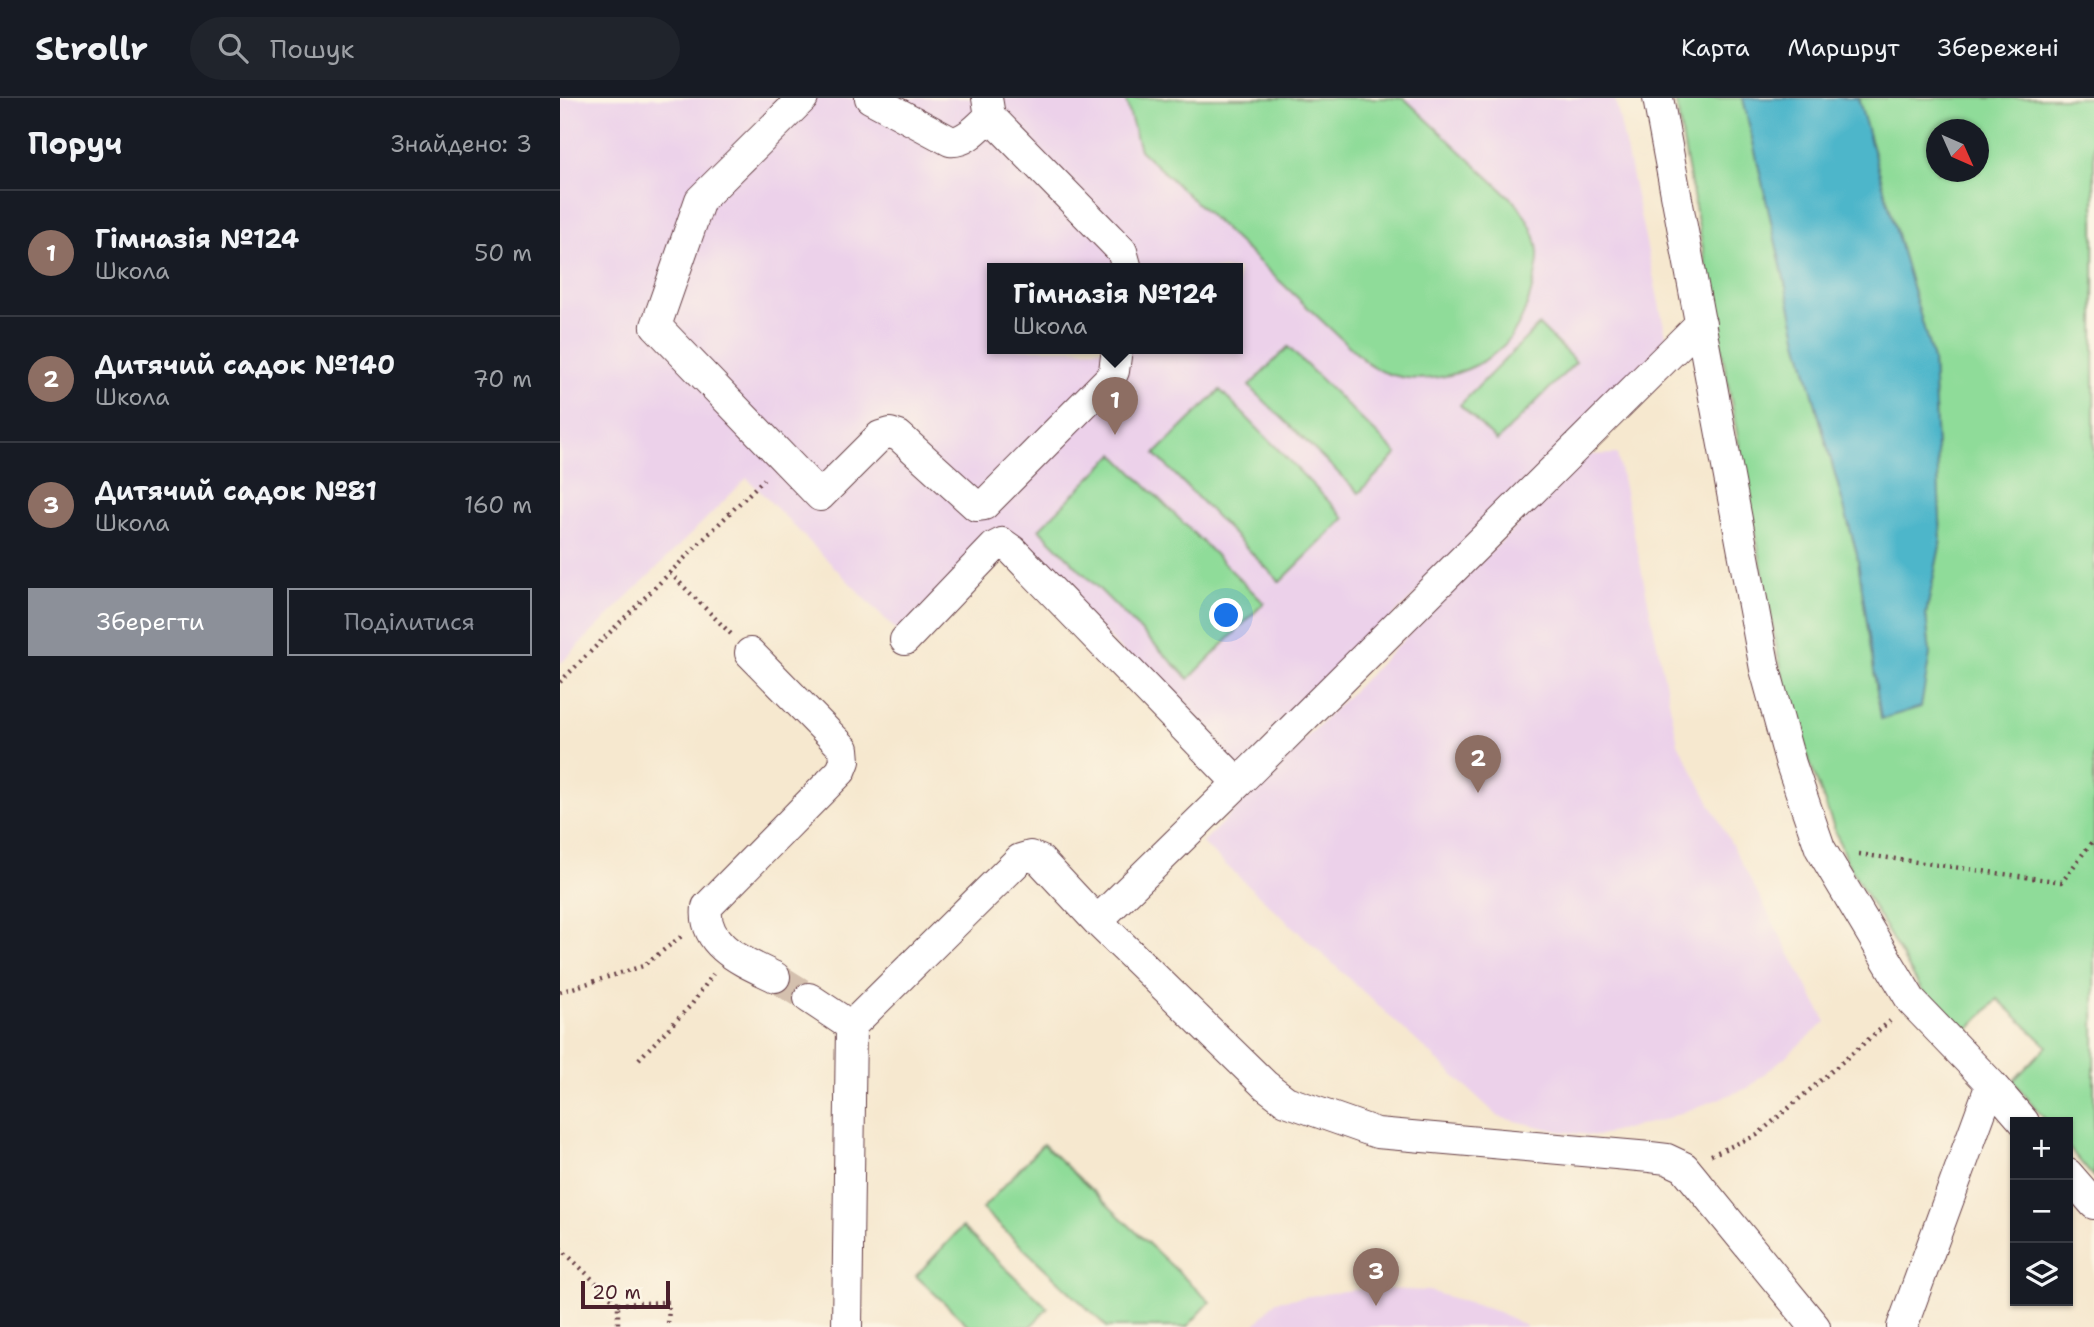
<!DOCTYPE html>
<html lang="uk">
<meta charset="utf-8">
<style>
:root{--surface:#171b24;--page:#20242c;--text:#f1f3f6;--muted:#9ea1a6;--line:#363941;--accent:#8c9099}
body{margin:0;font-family:"Shantell Sans",sans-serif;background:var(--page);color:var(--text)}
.controls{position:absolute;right:21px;bottom:21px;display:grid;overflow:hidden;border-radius:0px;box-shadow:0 2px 5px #0004}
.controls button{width:63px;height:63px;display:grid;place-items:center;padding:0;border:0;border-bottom:2px solid var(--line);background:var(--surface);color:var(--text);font:35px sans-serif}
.compass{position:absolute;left:1366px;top:21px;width:63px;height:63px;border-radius:50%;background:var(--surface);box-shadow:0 2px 5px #0004;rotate:135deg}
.scale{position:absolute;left:21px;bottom:18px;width:89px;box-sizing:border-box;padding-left:7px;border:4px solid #4a1f2b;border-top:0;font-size:19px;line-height:24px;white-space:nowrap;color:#4a1f2b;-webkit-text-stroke:5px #fcf5e5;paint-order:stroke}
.you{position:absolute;left:667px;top:518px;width:24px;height:24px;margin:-18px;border:5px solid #fff;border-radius:50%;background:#1a73e8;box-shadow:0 0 0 10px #1a73e833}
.badge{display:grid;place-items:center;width:46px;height:46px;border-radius:50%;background:var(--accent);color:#fff;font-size:23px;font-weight:700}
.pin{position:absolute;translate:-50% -58px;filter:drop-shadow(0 2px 4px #0008)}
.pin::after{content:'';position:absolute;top:37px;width:24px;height:21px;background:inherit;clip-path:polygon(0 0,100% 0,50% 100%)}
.popup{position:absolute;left:427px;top:165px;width:256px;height:91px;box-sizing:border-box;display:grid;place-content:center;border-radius:0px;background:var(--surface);filter:drop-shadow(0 2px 5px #0005);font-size:23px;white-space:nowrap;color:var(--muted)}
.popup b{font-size:26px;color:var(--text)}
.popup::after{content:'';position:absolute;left:50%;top:100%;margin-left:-14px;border:14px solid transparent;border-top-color:var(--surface)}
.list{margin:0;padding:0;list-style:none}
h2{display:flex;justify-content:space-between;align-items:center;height:91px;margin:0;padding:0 28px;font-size:30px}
h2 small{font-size:23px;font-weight:400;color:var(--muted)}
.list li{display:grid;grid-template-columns:46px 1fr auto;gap:21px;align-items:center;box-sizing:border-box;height:126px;padding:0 28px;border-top:2px solid var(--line)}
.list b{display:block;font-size:26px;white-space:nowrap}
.list p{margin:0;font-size:23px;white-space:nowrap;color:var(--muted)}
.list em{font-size:23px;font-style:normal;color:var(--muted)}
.actions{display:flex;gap:14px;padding:21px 28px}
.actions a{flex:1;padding:16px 0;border:2px solid var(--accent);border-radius:0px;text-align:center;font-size:24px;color:var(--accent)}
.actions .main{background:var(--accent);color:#fff}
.icon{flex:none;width:38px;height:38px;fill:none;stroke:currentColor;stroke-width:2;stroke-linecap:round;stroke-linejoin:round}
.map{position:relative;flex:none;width:1534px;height:1229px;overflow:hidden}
header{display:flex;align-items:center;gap:42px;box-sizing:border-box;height:98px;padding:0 35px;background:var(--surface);border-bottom:2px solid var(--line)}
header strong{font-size:33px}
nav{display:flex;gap:38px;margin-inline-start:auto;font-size:24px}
.search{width:490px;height:63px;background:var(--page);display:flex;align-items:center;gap:18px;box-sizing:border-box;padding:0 24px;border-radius:38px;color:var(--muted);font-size:26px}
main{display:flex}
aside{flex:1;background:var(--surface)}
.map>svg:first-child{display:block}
.built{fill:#ecd1ea;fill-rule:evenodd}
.green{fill:#8fdc99;stroke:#6c7e62;stroke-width:2;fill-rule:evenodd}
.water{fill:#4db6ca;stroke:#4c6a7a;stroke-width:2}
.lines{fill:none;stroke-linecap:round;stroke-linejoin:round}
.minor-tunnel{stroke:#d4c0ae;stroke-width:30;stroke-dasharray:30 15;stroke-linecap:butt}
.minor-casing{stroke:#643d44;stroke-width:32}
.path{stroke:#643d44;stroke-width:4.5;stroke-dasharray:2 5;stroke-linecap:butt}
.minor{stroke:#fff;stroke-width:30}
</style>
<header>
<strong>Strollr</strong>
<div class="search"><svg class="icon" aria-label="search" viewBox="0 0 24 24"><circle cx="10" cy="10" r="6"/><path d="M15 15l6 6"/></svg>Пошук</div>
<nav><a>Карта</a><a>Маршрут</a><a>Збережені</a></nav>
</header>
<main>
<aside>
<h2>Поруч<small>Знайдено: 3</small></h2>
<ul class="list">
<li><span class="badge" style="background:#8d6e63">1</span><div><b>Гімназія №124</b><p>Школа</p></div><em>50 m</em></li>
<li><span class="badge" style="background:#8d6e63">2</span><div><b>Дитячий садок №140</b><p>Школа</p></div><em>70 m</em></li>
<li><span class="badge" style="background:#8d6e63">3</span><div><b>Дитячий садок №81</b><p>Школа</p></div><em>160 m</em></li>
</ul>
<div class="actions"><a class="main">Зберегти</a><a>Поділитися</a></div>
</aside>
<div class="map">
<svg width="1534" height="1229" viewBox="0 0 1534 1229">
<rect width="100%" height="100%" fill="#fcf5e5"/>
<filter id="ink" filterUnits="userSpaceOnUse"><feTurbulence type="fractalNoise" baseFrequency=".0143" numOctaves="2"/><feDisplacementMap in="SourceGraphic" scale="14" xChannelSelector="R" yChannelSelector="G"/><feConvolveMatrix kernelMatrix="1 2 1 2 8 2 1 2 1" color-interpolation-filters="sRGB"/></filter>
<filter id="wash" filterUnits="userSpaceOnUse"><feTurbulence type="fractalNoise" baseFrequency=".00686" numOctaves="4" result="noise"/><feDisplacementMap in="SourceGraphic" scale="28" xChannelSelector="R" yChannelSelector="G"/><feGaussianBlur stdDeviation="1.57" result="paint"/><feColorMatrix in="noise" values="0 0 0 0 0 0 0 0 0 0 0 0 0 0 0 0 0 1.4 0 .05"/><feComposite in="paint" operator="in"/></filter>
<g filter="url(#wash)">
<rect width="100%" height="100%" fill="#f6e8cf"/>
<path class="built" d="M0,0H1055L1108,247L678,671L441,430L338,534L187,380L0,566ZM433,171H678V251H433Z
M1057,356L1118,645L1266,924L1188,990L1102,1022L1037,1038L998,1033L939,1019L642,745L1027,357Z
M805,1190L869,1193L939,1214L967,1229H693L716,1203Z"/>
<path class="green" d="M565,0H844L957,106C968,121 977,137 978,155C979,165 975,177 973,187C968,207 960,229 946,245C912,281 849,293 808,266L580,52Z
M1115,0H1183L1238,242L1297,456L1321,620L1370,556L1366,516L1381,443L1373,262L1298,0H1534V1080L1508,1049V1024H1487L1453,983L1487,948L1438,901L1406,934L1362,893L1286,762L1247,657L1229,604L1218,557ZM1377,32H1419V74H1377Z
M979,227L1016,264L937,343L900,307Z
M728,249L837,356L799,395L689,288Z
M660,292L785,420L720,484L595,356Z
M554,356L704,505L629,581L479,431Z
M483,1046L650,1204L627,1229H547L422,1111Z
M402,1129L488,1210L470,1229H410L356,1178Z"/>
<path class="water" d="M1183,0H1298L1373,262L1381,443L1366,516L1370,556L1361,609L1321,621L1297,456L1238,242Z"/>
</g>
<g filter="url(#ink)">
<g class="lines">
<path class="minor-tunnel" d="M215,879L249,900"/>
<g class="minor-casing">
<path id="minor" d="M243,0L140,102L96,228L260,398L320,338L330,335L339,338L416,408L424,407L551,279L554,273L557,251
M310,0L390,43C406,45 419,28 430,18
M427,0L430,18L562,153L567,171
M1098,0L1205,571L1231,666L1260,750L1352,904L1431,986L1464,1024
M345,542L434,449L442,445L452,452L678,685L1141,225
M190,555L284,651L285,663L281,673L147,809C142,849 187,865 215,879
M537,823L705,987L726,1003L817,1035L1090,1059L1107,1061L1124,1069L1255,1229
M249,900L291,928
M1508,1076L1534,1106
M287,1229L291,928L460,761L470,758L480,762L537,823L678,685
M1342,1229L1431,986"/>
</g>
<path class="path" d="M110,475L171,536
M0,584L204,381
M1299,756L1502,784L1534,741
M0,894L83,868L123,837
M79,961L132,906L153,876
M1151,1057L1197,1037L1330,923
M0,1150L58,1206V1229
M58,1206L109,1204L108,1229"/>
<use href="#minor" class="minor"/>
</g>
</g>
</svg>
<div class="controls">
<button>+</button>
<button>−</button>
<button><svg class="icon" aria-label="layers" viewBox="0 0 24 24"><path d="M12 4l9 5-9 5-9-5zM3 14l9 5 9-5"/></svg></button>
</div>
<svg class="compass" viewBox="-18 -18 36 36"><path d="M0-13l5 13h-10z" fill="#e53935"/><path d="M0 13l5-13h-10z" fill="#9ea1a6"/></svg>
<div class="scale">20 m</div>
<div class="you"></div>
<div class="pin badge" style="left:555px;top:337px;background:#8d6e63">1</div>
<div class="popup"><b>Гімназія №124</b>Школа</div>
<div class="pin badge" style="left:918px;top:695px;background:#8d6e63">2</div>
<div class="pin badge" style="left:816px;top:1208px;background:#8d6e63">3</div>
</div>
</main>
